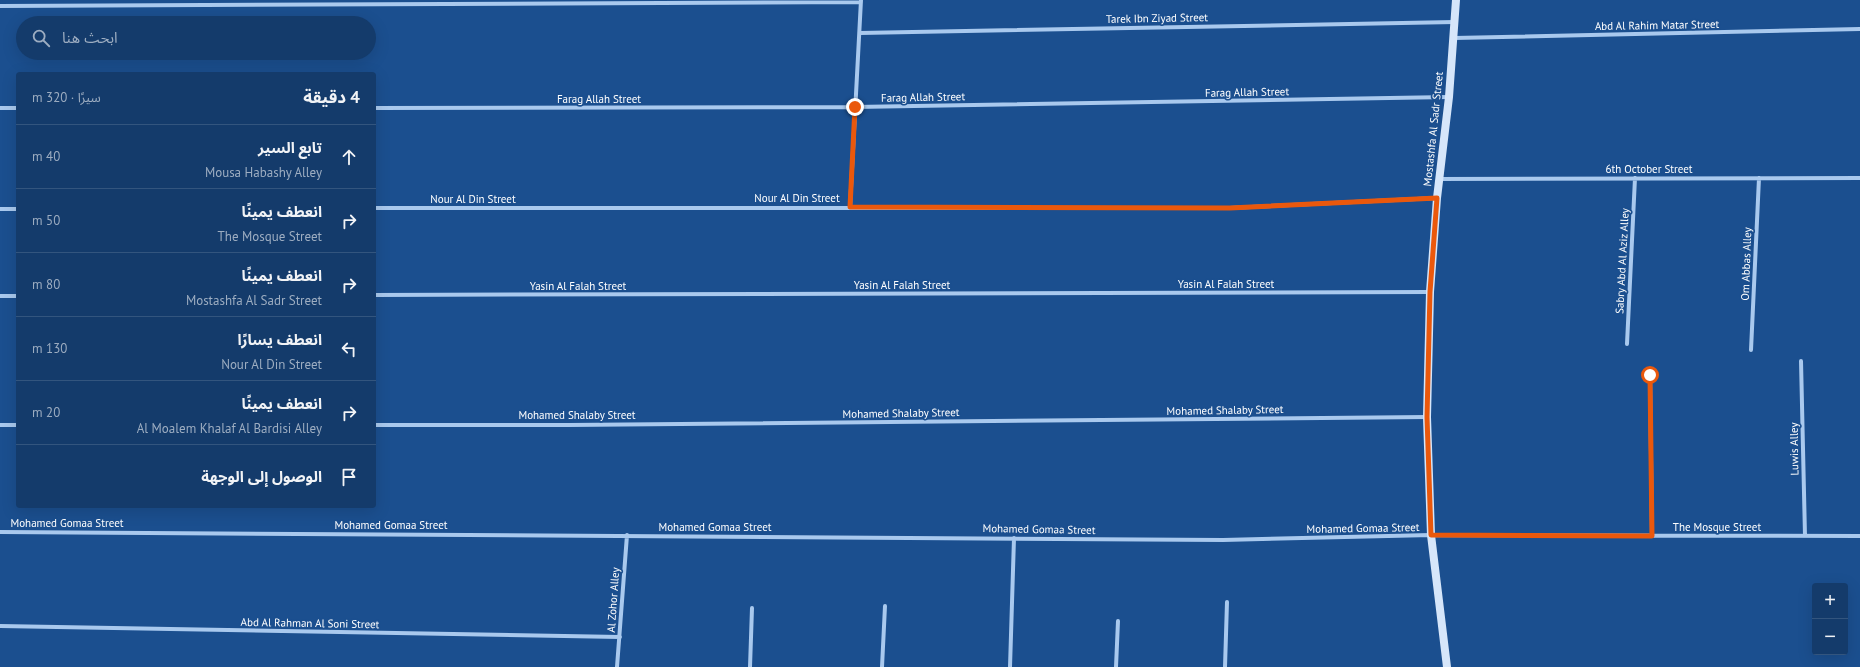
<!DOCTYPE html>
<html lang="ar">
<meta charset="utf-8">
<style>
:root{--surface:#143b6b;--page:#1d4271;--text:#f1f3f6;--muted:#9dadc1;--line:#33557e}
body{margin:0;font-family:"PT Sans","Noto Sans Arabic",sans-serif;background:var(--page);color:var(--text);direction:rtl}
.controls{position:absolute;right:12px;bottom:12px;display:grid;overflow:hidden;border-radius:4px;box-shadow:0 4px 16px #0002}
.controls button{width:36px;height:36px;display:grid;place-items:center;padding:0;border:0;border-bottom:1px solid var(--line);background:var(--surface);color:var(--text);font:20px sans-serif}
.stop{position:absolute;width:12px;height:12px;margin:-9px;border:3px solid #ea580c;border-radius:50%;background:#fff}
.stop.end{background:#ea580c;border-color:#fff;box-shadow:0 1px 4px #0008}
.list{margin:0;padding:0;list-style:none}
h2{display:flex;justify-content:space-between;align-items:center;height:52px;margin:0;padding:0 16px;font-size:17px}
h2 small{font-size:13px;font-weight:400;color:var(--muted)}
.list li{display:grid;grid-template-columns:26px 1fr auto;gap:12px;align-items:center;box-sizing:border-box;height:64px;padding:0 16px;border-top:1px solid var(--line)}
.list b{display:block;font-size:15px;white-space:nowrap}
.list p{margin:0;font-size:13px;white-space:nowrap;color:var(--muted)}
.list em{font-size:13px;font-style:normal;color:var(--muted)}
.icon{flex:none;width:22px;height:22px;fill:none;stroke:currentColor;stroke-width:2;stroke-linecap:round;stroke-linejoin:round}
.map{position:relative;flex:none;width:1860px;height:667px;overflow:hidden;direction:ltr}
.search{position:absolute;background:var(--surface);box-shadow:0 4px 16px #0002;left:16px;top:16px;width:360px;height:44px;display:flex;align-items:center;gap:10px;box-sizing:border-box;padding:0 14px;border-radius:22px;color:var(--muted);font-size:15px}
.panel{position:absolute;background:var(--surface);box-shadow:0 4px 16px #0002;left:16px;top:72px;width:360px;height:436px;border-radius:4px;direction:rtl}
.map>svg:first-child{display:block}
.lines{fill:none;stroke-linecap:round;stroke-linejoin:round}
.street{stroke:#a9c9ee;stroke-width:4}
.secondary{stroke:#d6e6fa;stroke-width:8}
.route{stroke:#ea580c;stroke-width:5}
.labels{text-anchor:middle;stroke-width:3.5;stroke-linejoin:round;paint-order:stroke}
.street-label{font-size:11px;fill:#fff;stroke:#1b4f8f}
</style>
<div class="map">
<svg width="1860" height="667" viewBox="0 0 1860 667">
<rect width="100%" height="100%" fill="#1b4f8f"/>
<g class="lines">
<path class="street" d="M0,6L861,2
M860,33L1455,22
M1454,38L1860,29
M0,108H18
M374,108L855,107L1449,97
M1439,179L1860,178
M850,207L861,0
M374,208H1230L1437,198
M0,209H18
M374,295L1430,292
M0,296H18
M1627,344L1635,178
M1751,350L1759,178
M1801,361L1805,536
M1650,375L1652,536
M0,425H18
M374,425H569L1427,417
M0,532L1223,540L1431,535L1860,536
M0,626L620,637
M617,667L627,535
M750,667L752,608
M882,667L885,606
M1010,667L1014,538
M1116,667L1118,621
M1225,667L1227,602"/>
<path class="secondary" d="M1447,667L1431,535L1427,417L1430,292L1437,198L1449,97L1456,0"/>
</g>
<g class="lines">
<path class="route" d="M855,107L850,207L1230,208L1437,198L1430,292L1427,417L1431,535L1652,536L1650,375"/>
</g>
<g class="labels">
<g class="street-label">
<text transform="translate(1157 18) rotate(-1)" y="4">Tarek Ibn Ziyad Street</text>
<text transform="translate(1657 25) rotate(-1)" y="4">Abd Al Rahim Matar Street</text>
<text transform="translate(1247 92) rotate(-1)" y="4">Farag Allah Street</text>
<text transform="translate(923 97) rotate(-1)" y="4">Farag Allah Street</text>
<text x="599" y="103">Farag Allah Street</text>
<text transform="translate(1433 129) rotate(-84)" y="4">Mostashfa Al Sadr Street</text>
<text x="1649" y="173">6th October Street</text>
<text x="797" y="202">Nour Al Din Street</text>
<text x="473" y="203">Nour Al Din Street</text>
<text transform="translate(1622 261) rotate(-87)" y="4">Sabry Abd Al Aziz Alley</text>
<text transform="translate(1746 264) rotate(-88)" y="4">Om Abbas Alley</text>
<text x="1226" y="288">Yasin Al Falah Street</text>
<text x="902" y="289">Yasin Al Falah Street</text>
<text x="578" y="290">Yasin Al Falah Street</text>
<text transform="translate(1225 410) rotate(-1)" y="4">Mohamed Shalaby Street</text>
<text transform="translate(901 413) rotate(-1)" y="4">Mohamed Shalaby Street</text>
<text x="577" y="419">Mohamed Shalaby Street</text>
<text transform="translate(1794 449) rotate(-91)" y="4">Luwis Alley</text>
<text x="67" y="527">Mohamed Gomaa Street</text>
<text x="391" y="529">Mohamed Gomaa Street</text>
<text x="715" y="531">Mohamed Gomaa Street</text>
<text x="1717" y="531">The Mosque Street</text>
<text transform="translate(1363 528) rotate(-1)" y="4">Mohamed Gomaa Street</text>
<text transform="translate(1039 529) rotate(1)" y="4">Mohamed Gomaa Street</text>
<text transform="translate(613 600) rotate(-86)" y="4">Al Zohor Alley</text>
<text transform="translate(310 623) rotate(1)" y="4">Abd Al Rahman Al Soni Street</text>
</g>
</g>
</svg>
<div class="controls">
<button>+</button>
<button>−</button>
</div>
<div class="stop" style="left:1650px;top:375px"></div>
<div class="stop end" style="left:855px;top:107px"></div>
<div class="search"><svg class="icon" aria-label="search" viewBox="0 0 24 24"><circle cx="10" cy="10" r="6"/><path d="M15 15l6 6"/></svg>ابحث هنا</div>
<section class="panel">
<h2>4 دقيقة<small>سيرًا · 320 m</small></h2>
<ul class="list">
<li><svg class="icon" aria-label="ahead" viewBox="0 0 24 24"><path d="M12 20V5M6 11l6-6 6 6"/></svg><div><b>تابع السير</b><p>Mousa Habashy Alley</p></div><em>40 m</em></li>
<li><svg class="icon" aria-label="right" viewBox="0 0 24 24"><path d="M7 20v-9h11M14 6l5 5-5 5"/></svg><div><b>انعطف يمينًا</b><p>The Mosque Street</p></div><em>50 m</em></li>
<li><svg class="icon" aria-label="right" viewBox="0 0 24 24"><path d="M7 20v-9h11M14 6l5 5-5 5"/></svg><div><b>انعطف يمينًا</b><p>Mostashfa Al Sadr Street</p></div><em>80 m</em></li>
<li><svg class="icon" aria-label="left" viewBox="0 0 24 24"><path d="M17 20v-9H6M10 6l-5 5 5 5"/></svg><div><b>انعطف يسارًا</b><p>Nour Al Din Street</p></div><em>130 m</em></li>
<li><svg class="icon" aria-label="right" viewBox="0 0 24 24"><path d="M7 20v-9h11M14 6l5 5-5 5"/></svg><div><b>انعطف يمينًا</b><p>Al Moalem Khalaf Al Bardisi Alley</p></div><em>20 m</em></li>
<li><svg class="icon" aria-label="arrive" viewBox="0 0 24 24"><path d="M6 21V4h12l-3 4 3 4H6"/></svg><div><b>الوصول إلى الوجهة</b></div></li>
</ul>
</section>
</div>
